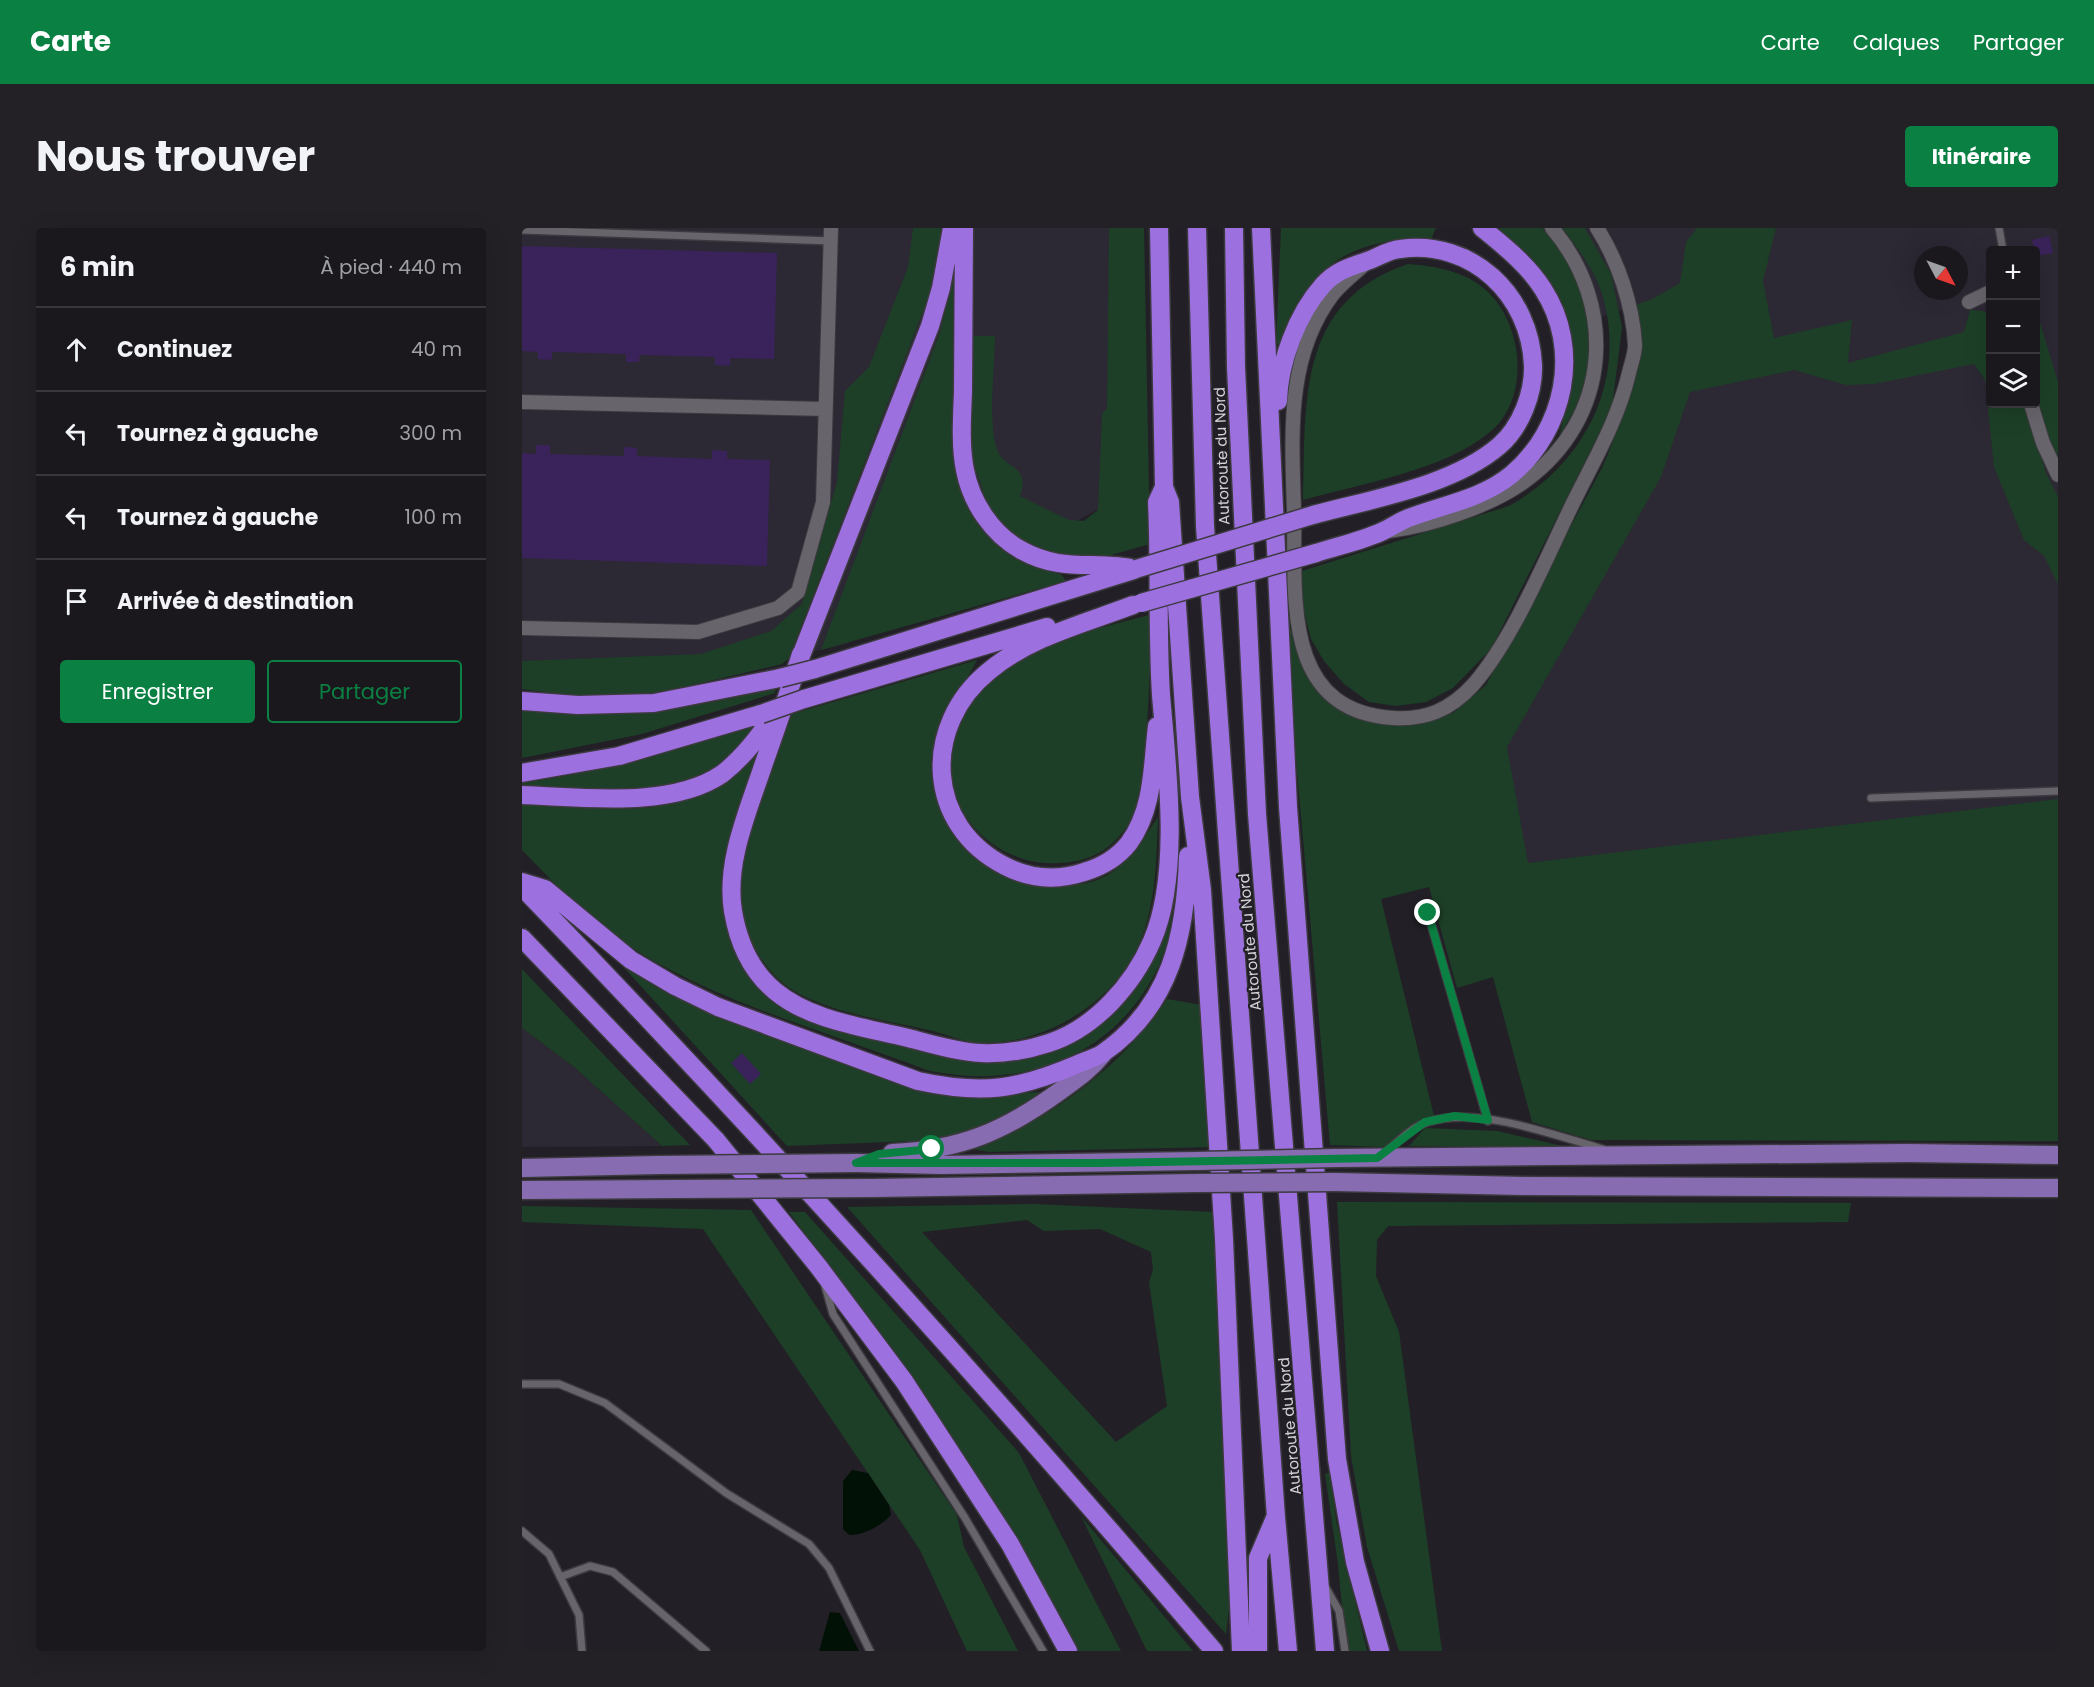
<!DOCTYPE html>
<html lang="fr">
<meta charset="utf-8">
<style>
:root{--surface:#1a181c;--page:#232125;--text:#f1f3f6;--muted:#9fa0a3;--line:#38373b;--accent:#0b8043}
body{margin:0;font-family:Poppins,sans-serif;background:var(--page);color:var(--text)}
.controls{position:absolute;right:18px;top:18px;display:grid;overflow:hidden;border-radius:6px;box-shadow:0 6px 24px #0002}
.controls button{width:54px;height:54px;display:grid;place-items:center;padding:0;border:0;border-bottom:2px solid var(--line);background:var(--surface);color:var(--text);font:30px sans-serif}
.compass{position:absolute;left:1392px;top:18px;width:54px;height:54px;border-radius:50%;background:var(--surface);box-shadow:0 6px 24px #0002;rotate:131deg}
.stop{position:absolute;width:18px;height:18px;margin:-14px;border:4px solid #0b8043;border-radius:50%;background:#fff}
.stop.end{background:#0b8043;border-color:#fff;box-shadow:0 2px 6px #0008}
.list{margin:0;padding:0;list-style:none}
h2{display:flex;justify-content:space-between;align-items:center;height:78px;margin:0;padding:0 24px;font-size:26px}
h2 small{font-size:20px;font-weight:400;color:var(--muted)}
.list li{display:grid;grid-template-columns:39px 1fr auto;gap:18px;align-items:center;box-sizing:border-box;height:84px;padding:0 24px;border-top:2px solid var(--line)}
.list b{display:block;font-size:22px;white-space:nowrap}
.list em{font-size:20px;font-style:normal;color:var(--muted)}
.actions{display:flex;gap:12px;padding:18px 24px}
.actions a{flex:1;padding:14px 0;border:2px solid var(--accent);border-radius:6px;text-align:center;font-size:21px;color:var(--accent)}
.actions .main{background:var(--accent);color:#fff}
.icon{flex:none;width:33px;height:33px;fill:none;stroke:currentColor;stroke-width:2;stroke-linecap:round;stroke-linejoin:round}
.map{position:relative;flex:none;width:1536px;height:1423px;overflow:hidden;border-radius:6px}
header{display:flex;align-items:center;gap:36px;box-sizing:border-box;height:84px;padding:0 30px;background:var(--accent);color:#fff}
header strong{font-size:28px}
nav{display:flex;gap:33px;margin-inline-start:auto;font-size:21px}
.intro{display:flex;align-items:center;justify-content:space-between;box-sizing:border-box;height:144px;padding:0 36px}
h1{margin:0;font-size:42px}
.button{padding:15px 27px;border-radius:6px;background:var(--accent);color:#fff;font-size:21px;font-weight:700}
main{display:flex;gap:36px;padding:0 36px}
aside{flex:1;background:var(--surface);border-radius:6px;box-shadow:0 6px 24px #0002}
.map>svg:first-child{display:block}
.built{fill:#2c2834;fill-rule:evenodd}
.green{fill:#1d3f27;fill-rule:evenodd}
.water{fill:#011105}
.building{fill:#3a235a}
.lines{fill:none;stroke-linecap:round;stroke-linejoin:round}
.lane-casing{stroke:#3c3a3f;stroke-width:10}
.street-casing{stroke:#3c3a3f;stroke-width:16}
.primary-casing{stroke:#3c3a3f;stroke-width:21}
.highway-casing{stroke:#3c3a3f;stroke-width:21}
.lane{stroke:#67656b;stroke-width:7}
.street{stroke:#67656b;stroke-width:14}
.primary{stroke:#876cb1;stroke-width:18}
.highway{stroke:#9d70df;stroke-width:18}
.primary-bridge-casing{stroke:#3c3a3f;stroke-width:21;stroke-linecap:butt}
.highway-bridge-casing{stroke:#3c3a3f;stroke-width:21;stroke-linecap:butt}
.primary-bridge{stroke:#876cb1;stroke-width:18}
.highway-bridge{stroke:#9d70df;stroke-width:18}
.route{stroke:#0b8043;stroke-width:8}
.labels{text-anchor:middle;stroke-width:4.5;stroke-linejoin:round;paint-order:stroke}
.street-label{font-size:15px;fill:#d3d2d6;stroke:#222026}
</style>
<header>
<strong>Carte</strong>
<nav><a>Carte</a><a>Calques</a><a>Partager</a></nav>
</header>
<div class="intro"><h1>Nous trouver</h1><a class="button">Itinéraire</a></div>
<main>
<aside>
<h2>6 min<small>À pied · 440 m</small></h2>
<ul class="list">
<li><svg class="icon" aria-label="ahead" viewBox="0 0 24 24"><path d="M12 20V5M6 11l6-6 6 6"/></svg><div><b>Continuez</b></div><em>40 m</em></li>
<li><svg class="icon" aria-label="left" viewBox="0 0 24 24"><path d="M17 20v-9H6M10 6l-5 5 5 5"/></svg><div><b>Tournez à gauche</b></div><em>300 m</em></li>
<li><svg class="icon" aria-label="left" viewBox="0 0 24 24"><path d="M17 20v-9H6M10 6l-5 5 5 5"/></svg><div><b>Tournez à gauche</b></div><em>100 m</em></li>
<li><svg class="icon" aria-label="arrive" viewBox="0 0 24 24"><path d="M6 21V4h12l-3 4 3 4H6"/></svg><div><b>Arrivée à destination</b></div></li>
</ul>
<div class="actions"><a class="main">Enregistrer</a><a>Partager</a></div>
</aside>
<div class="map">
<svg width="1536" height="1423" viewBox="0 0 1536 1423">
<rect width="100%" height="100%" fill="#222026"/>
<path class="built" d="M0,0H615L607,265L323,416L165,455L0,456Z
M990,0H1536V634L981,709L980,474L1121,201L1130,71L1049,100L1028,45ZM1468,22H1514V176H1468ZM1401,27H1437V63H1401Z
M0,800L52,839L140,918L0,919Z"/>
<path class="green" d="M391,0H420L410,60L267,430L260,436L136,465L55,468L0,461V433L179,426L249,403L280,376L315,254L323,163L347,139L386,39Z
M587,0H622L628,316L582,329L546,333L514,321L487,304L467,282L445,213L449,108H473C473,136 465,201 476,224C484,241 509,238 498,268L547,292L562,293L576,282L580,186L585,180Z
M759,0H914L909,11C867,9 819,19 791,54C777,72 769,97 759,117L754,116Z
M973,0H1020C1026,6 1034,12 1039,20C1067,60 1076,122 1059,168C1053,182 1044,196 1037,209L1051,154L1050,111L1035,65L1012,35Z
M1040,0H1063L1089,46L1100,99L1090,180L969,421L931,460L904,474L874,478L847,474L822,456L802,433L789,411L781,380L780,343L987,278C1063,236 1106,151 1080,66C1073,43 1055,19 1040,0Z
M1175,0H1254L1241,53L1252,110L1330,92L1326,135L1442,104L1448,82L1461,83L1468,88V176H1503L1524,245L1536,269V356L1522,328L1502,312L1472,239L1463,152L1452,136L1352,156L1324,157L1272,142L1168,164L1139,249L985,519L1006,635L1536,571V913L1069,912L1010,894L971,749L935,760L907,659L859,671L912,888L861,919L808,917L765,429L768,400L790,446L817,477L851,493L895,496L931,485L964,457L1081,238L1102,186L1111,129L1107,79L1130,71L1158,55L1164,14Z
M886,36C914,38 946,44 966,64C1002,99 1008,171 968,204C923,242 838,256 781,272C784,174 774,74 886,36Z
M431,52L435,55L437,233L482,321L507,336L540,347L544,353L299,422L418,104Z
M1514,81L1536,154V228L1521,199L1514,166Z
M630,386C627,432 628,562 606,597C589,622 569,633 539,635C471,640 413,578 431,510C439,480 468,451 494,434C533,408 585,399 630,386Z
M455,432C438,466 413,496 409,535C408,542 411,551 412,558C422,625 500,669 565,655C599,648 618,616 636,589C634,644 634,703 598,748C575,777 540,800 505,809C492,813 473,815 460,815C444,815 426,807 411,803C365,792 309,786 269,761C245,746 226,713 220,686C209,635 253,537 270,486Z
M254,459L253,465L120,506L0,530V480C86,494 171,482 254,459Z
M237,495L215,524L179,549L148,560L82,562L0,558V555C81,544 159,519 237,495Z
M246,512L201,656L204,697L219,732L259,778L488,830L597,776L653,653C651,682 649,711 637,737C596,826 506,861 414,844C401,842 388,835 375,831C348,821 321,812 294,802C220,776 154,751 89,706C56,683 28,650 0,622V574C54,578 128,591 178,566C198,556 228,527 246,512Z
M95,732L438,867L524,864L491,889L417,912L265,918Z
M0,741L168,917L140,918L52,839L0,800Z
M645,771L681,777L689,919L467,924L450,921C526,894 601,838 645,771Z
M903,900L975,903L1045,919L887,918Z
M815,974L1329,975L1326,994L866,998L855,1012L854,1048L877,1104L920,1423H877L845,1319L829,1228Z
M512,976L691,984L708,1372L704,1406L325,979ZM505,992L522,1003L578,1001L629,1024L631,1042L627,1054L645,1178L594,1214L400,1004Z
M0,978L229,982L435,1287L442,1319L496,1423H445L398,1322L181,1001L0,994Z
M267,984H283L497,1225L599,1423H556C478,1265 371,1124 267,984Z
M809,1244L814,1292L845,1423H827L823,1411L816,1336L803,1246Z
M559,1288L671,1423H625Z"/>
<path class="water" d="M330,1242L346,1245L367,1277L369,1287C360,1297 341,1308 327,1307L321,1301V1253Z
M308,1384L318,1385L337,1423H297Z"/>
<path class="building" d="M1527,8L1531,25L1514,28L1510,12Z
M0,18L255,25L252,131L208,130V138L193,137V129L118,127L117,134H104V126L30,124V132L16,131V124L0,123Z
M14,217H28V226L102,228V219L115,220V228L190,231V222L205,223V231L248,232L245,338L0,330V225L14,226Z
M220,825L239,846L228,856L209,835Z"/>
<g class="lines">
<g class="lane-casing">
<path id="lane" d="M1477,0L1481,22
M0,2L309,13
M1349,570L1536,563
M906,685L966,893
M861,926C874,916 890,898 906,894C957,878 1031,907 1081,921
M303,1058L311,1086L443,1290L521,1423
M0,1156H37L83,1175L204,1265L287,1316L307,1340L348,1423
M0,1303L27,1326L57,1387L60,1423
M38,1349L68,1338L91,1344L184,1423
M804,1360L817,1383L823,1423"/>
</g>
<g class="street-casing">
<path id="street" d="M844,35C833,45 820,55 811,66C763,129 770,209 772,284C774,365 758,483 871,490C904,492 928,482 951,457C993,409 1025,327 1054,269C1075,227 1096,191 1107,145C1109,136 1113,126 1113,117C1111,77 1096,33 1075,0
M1447,74L1468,64
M0,174L303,181
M1509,176L1521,215L1536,247
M867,303C909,298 969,278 1003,253C1089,191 1096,78 1030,0
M0,400L176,404L256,380L276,364L301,274L309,0"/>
</g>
<g class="primary-casing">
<path id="primary" d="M370,925C439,922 483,903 538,863C553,852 568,842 580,827
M814,930L1385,925L1536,927
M334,935L419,937L675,933
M0,940L136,937
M813,954L1002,958L1536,960
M350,960L676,955
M0,962L154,961"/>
</g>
<g class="highway-casing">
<path id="highway" d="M442,0C442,55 441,110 441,164C440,189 438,218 443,242C449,274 470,306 499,322C540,345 572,332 614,341
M637,0L642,259L648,274L668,569L680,662L702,1011L719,1423
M675,0L683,298L754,1289L766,1423
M712,0L714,139L735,586L803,1423
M739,0L766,579L815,1231L833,1334L858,1423
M756,173C757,135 775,86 801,57C814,42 831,38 848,32C858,28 867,22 878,21C950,11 1008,67 1011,137C1012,165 999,199 977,218C930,258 850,271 791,287
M794,325C816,318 839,313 859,304C868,300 875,295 884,291C919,277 958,272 989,247C1043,202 1060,121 1021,61C1006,37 982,18 960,0
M611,377C561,396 508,409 467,443C399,498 404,598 483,638C508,651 535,653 562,644C579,639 596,629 607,615C632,580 630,539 635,498
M279,426C267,464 254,501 241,538C226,583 203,635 211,683C216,713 229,743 253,763C289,793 342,799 386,810C410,816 435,824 459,825C481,826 506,822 527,815C573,800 611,757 630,713C659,647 645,538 639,467C635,403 638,338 635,274L642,259
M275,438L408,98L419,60L430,0
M293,441L612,342
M282,471L525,399
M0,473L56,477L132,475L258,450
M0,545L97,528L239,486
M0,567C60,569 149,581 200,546C221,530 237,508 252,487
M0,654L23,661L109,732L153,758L196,779L396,853C461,867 495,862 556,836C564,832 574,830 581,825C649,778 664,706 666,628
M0,659C239,906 469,1162 692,1423
M0,710L194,912L296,1038L382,1153L488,1316L546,1423
M736,1423V1330L753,1290"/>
</g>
<use href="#lane" class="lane"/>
<use href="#street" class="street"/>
<use href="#primary" class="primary"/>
<use href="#highway" class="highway"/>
<g class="primary-bridge-casing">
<path id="primary-bridge" d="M675,933L814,930
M136,937L334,935
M676,955L813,954
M154,961L350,960"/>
</g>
<g class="highway-bridge-casing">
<path id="highway-bridge" d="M614,341L791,287
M619,375L794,325
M258,450L293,441
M239,486L282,471"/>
</g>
<use href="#primary-bridge" class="primary-bridge"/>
<use href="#highway-bridge" class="highway-bridge"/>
</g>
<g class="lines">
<path class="route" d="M410,921L357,926L334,935H577L855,930L903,894L933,888L966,892L906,685"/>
</g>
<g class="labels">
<g class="street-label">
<text transform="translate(700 228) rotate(-92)" y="5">Autoroute du Nord</text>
<text transform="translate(728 714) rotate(-95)" y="5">Autoroute du Nord</text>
<text transform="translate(768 1198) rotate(-95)" y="5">Autoroute du Nord</text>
</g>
</g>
</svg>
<div class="controls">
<button>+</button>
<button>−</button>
<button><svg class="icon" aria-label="layers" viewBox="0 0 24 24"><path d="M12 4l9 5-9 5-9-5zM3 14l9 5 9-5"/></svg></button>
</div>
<svg class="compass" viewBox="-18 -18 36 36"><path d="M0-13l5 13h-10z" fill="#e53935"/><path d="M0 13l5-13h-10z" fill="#9fa0a3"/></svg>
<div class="stop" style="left:410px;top:921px"></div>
<div class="stop end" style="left:906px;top:685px"></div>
</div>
</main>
